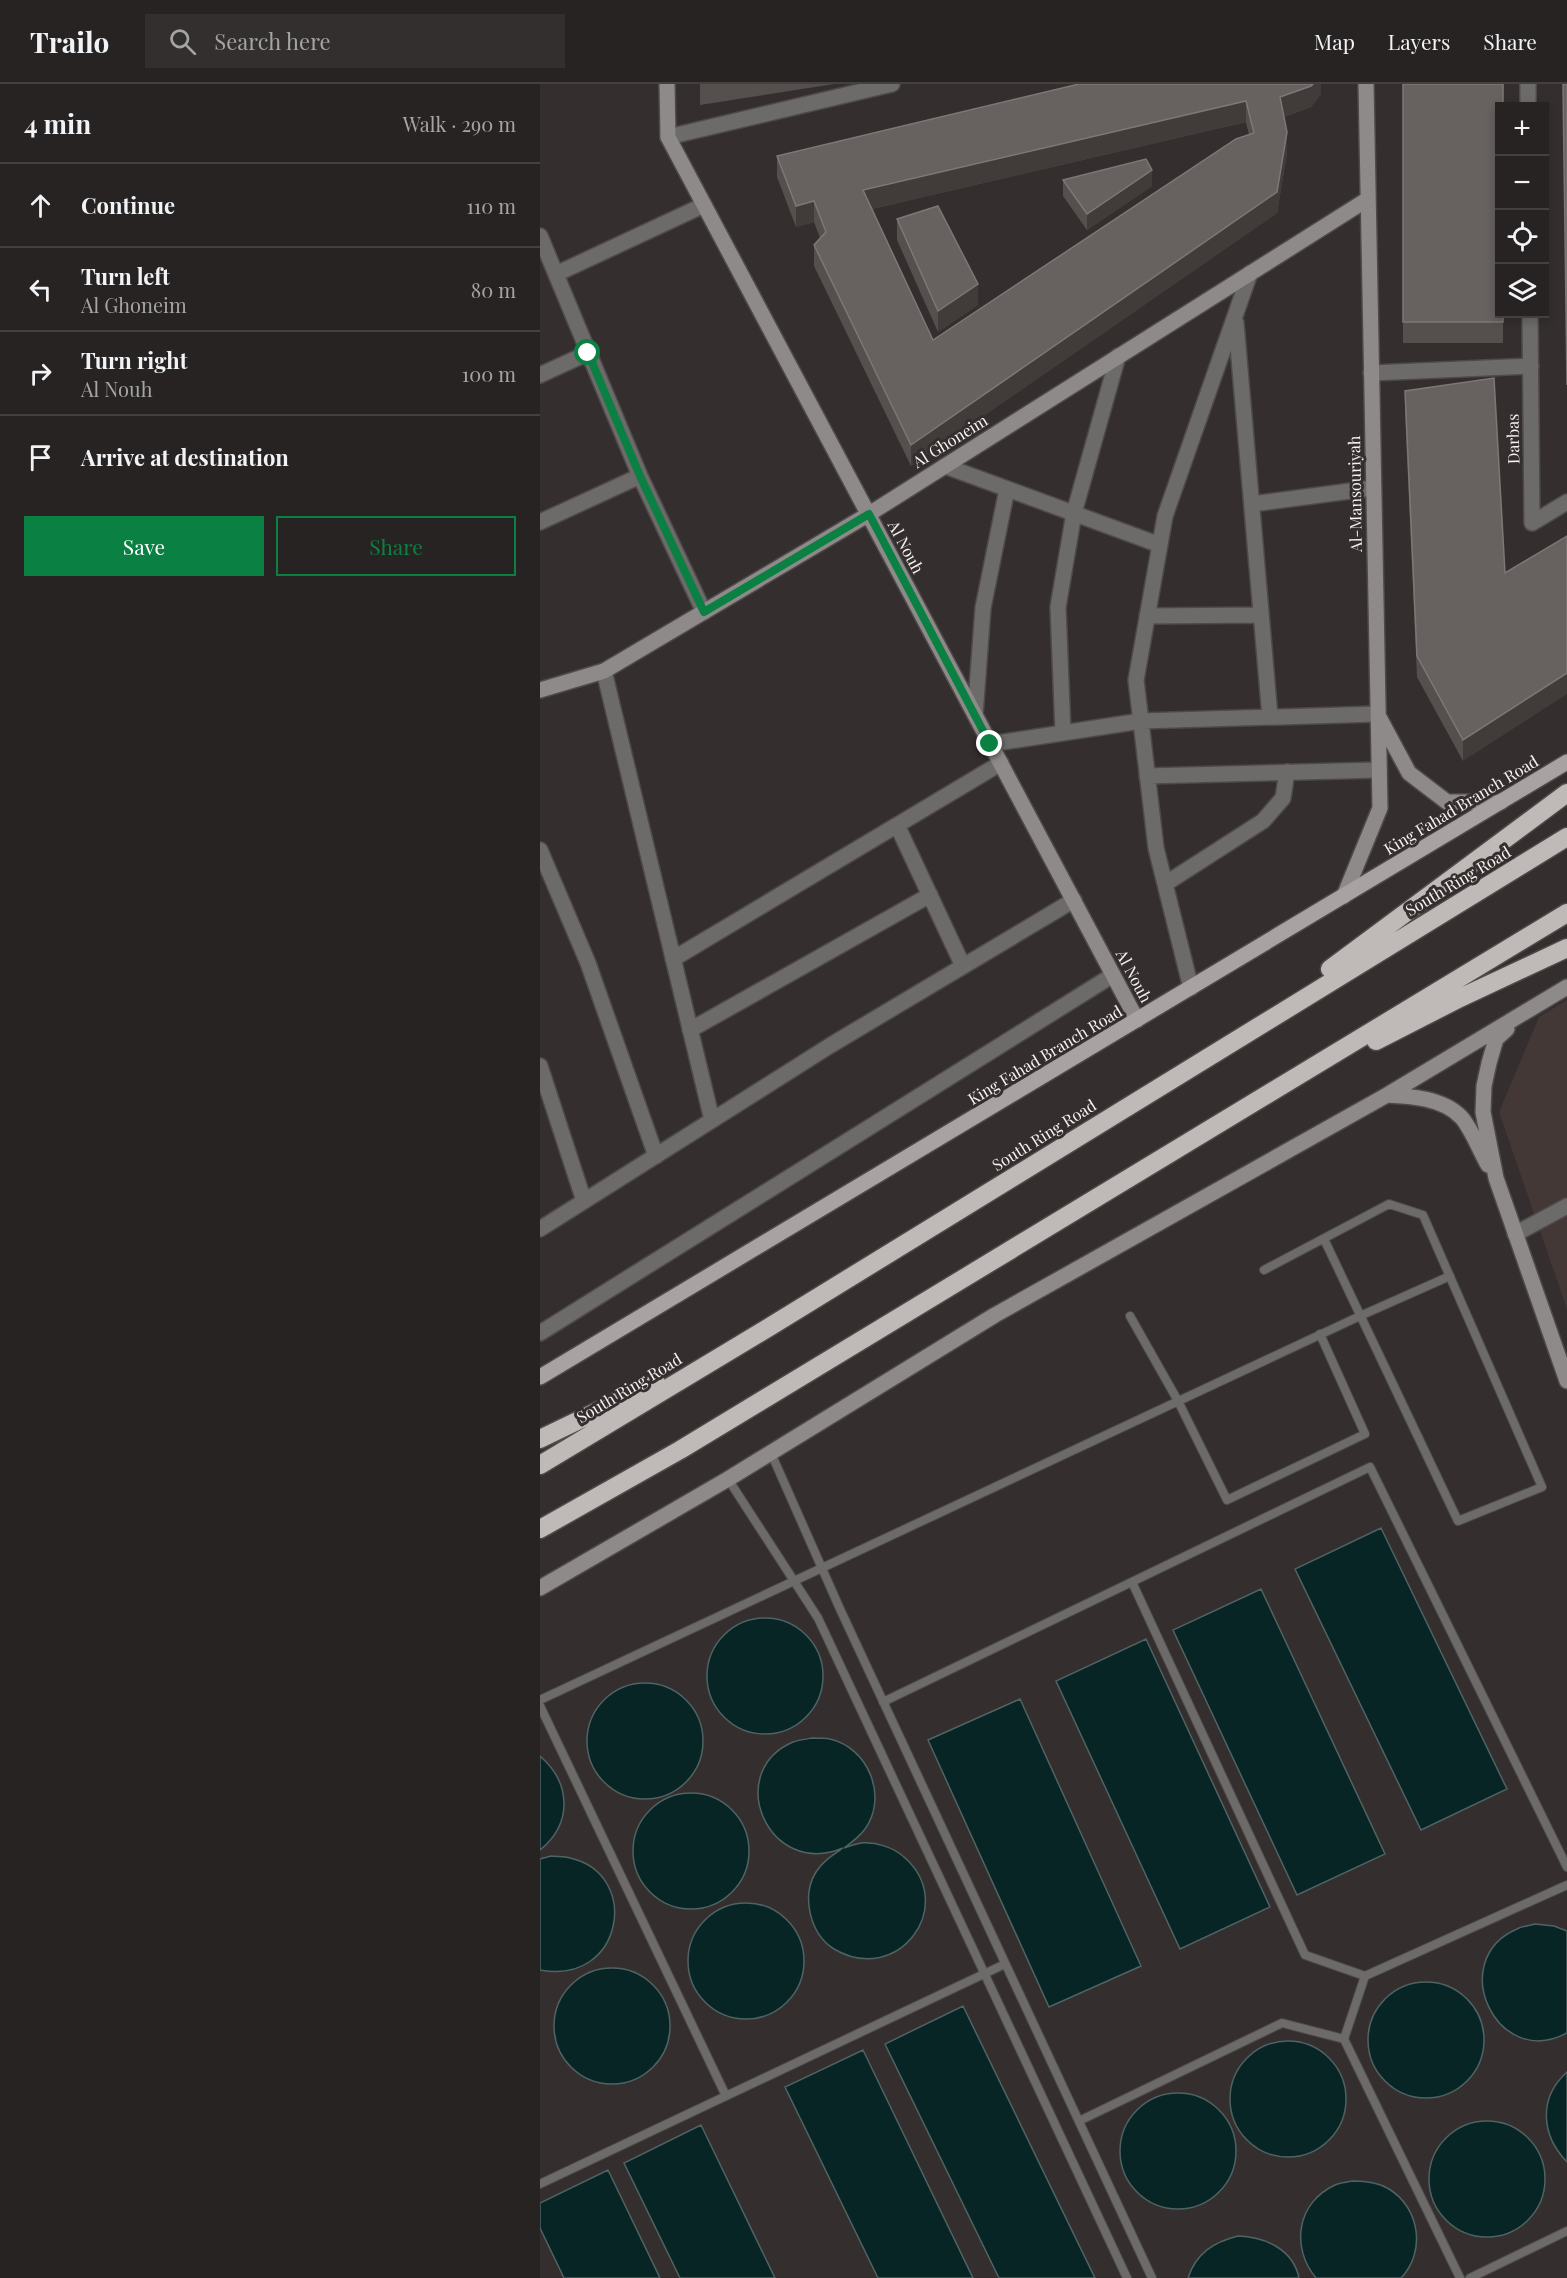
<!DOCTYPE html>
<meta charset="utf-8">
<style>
:root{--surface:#272322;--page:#332f2f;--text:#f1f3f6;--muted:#a4a4a5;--line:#434040;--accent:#0b8043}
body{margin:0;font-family:"Playfair Display",serif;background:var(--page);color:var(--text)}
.controls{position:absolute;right:18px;top:18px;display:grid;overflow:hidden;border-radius:0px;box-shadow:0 3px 9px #0003}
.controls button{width:54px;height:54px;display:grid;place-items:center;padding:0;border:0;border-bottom:2px solid var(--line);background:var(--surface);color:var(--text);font:30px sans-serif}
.stop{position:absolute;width:18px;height:18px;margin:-14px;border:4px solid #0b8043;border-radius:50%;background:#fff}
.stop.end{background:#0b8043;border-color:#fff;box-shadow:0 2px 6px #0008}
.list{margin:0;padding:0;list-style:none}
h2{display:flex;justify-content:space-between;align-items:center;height:78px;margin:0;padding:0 24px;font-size:26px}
h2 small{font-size:20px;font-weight:400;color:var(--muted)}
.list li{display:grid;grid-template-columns:39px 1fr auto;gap:18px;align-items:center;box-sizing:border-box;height:84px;padding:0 24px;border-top:2px solid var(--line)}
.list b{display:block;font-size:22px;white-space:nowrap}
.list p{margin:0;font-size:20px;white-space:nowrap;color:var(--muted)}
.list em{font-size:20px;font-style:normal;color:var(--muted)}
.actions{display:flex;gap:12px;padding:18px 24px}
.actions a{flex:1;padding:14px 0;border:2px solid var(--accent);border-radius:0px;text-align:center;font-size:21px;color:var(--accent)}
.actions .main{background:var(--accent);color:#fff}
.icon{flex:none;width:33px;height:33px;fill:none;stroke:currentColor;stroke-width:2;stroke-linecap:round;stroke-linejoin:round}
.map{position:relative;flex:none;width:1027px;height:2194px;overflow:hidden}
header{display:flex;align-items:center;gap:36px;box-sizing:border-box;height:84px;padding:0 30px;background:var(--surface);border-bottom:2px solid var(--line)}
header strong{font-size:28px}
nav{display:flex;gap:33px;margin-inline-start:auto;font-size:21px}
.search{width:420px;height:54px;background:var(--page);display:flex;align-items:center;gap:15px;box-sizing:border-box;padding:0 21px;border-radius:0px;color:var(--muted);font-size:22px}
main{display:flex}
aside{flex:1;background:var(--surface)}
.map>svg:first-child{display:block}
.built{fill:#433835}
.water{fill:#082525;stroke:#506363;stroke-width:1.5}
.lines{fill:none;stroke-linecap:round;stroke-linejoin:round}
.lane-casing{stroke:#4f4a4a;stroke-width:10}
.street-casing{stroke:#4f4a4a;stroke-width:18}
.secondary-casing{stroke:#4f4a4a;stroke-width:18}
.primary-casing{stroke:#4f4a4a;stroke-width:18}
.highway-casing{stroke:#4f4a4a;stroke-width:21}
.lane{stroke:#6d6a6a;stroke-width:8}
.street{stroke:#6d6a6a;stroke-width:15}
.secondary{stroke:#8e8a89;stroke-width:15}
.primary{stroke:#a8a3a2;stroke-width:15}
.highway{stroke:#bfb9b8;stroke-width:18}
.wall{fill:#554f4e;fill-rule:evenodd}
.shaded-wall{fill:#413b3a}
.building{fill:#676160;stroke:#7d7877;stroke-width:1.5;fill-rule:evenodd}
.route{stroke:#0b8043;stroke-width:8}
.labels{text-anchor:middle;stroke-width:6;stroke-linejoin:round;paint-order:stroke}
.street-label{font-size:16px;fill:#f7f3f3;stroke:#342f2e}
</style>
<header>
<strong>Trailo</strong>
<div class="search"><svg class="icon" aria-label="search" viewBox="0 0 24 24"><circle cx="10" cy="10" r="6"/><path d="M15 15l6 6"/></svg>Search here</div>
<nav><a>Map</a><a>Layers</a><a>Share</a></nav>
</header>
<main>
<aside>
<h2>4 min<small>Walk · 290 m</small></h2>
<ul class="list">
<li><svg class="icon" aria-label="ahead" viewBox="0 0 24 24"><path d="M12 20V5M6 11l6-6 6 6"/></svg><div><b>Continue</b></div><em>110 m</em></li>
<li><svg class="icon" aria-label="left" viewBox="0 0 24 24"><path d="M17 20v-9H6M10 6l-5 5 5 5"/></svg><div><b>Turn left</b><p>Al Ghoneim</p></div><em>80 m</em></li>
<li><svg class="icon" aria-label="right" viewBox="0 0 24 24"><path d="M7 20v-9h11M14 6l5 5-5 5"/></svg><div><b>Turn right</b><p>Al Nouh</p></div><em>100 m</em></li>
<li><svg class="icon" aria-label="arrive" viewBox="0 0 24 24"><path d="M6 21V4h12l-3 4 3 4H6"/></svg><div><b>Arrive at destination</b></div></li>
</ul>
<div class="actions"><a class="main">Save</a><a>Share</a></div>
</aside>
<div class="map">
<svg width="1027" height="2194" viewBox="0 0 1027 2194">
<rect width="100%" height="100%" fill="#342f2e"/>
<path class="built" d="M1027,916V1225L959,1028L999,933Z"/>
<path class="water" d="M841,1444L967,1705L881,1746L755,1485Z
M721,1505L845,1770L757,1811L633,1546Z
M167 1592a58 58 0 1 1 116 0a58 58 0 1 1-116 0Z
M606,1555L730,1823L640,1865L516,1597Z
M47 1657a58 58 0 1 1 116 0a58 58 0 1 1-116 0Z
M480,1615L601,1882L509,1923L388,1656Z
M272,1654C277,1654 285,1654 290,1655C329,1664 348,1713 325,1745C319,1753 311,1759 304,1764C309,1762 315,1760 321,1759C336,1758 353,1763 364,1773C419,1821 358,1903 294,1865C270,1850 261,1812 276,1788C283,1777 293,1771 303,1764C228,1795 183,1688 253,1658C259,1656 266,1655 272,1654Z
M0,1672C31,1699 33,1739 0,1766Z
M93 1767a58 58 0 1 1 116 0a58 58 0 1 1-116 0Z
M11,1772C17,1773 24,1772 30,1774C102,1790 83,1902 0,1886V1775Z
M148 1877a58 58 0 1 1 116 0a58 58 0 1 1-116 0Z
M995,1840L1014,1842L1027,1847V1949C957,1987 905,1876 977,1845C982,1842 989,1842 995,1840Z
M14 1942a58 58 0 1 1 116 0a58 58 0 1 1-116 0Z
M828 1956a58 58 0 1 1 116 0a58 58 0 1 1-116 0Z
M423,1922L555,2194H459L345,1960Z
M690 2015a58 58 0 1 1 116 0a58 58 0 1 1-116 0Z
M323,1966L433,2194H338L245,2003Z
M1027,1988V2078C1001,2051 998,2014 1027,1988Z
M580 2067a58 58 0 1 1 116 0a58 58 0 1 1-116 0Z
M889 2095a58 58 0 1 1 116 0a58 58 0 1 1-116 0Z
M161,2041L235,2194H140L84,2079Z
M68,2086L120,2194H24L0,2144V2119Z
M813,2097C826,2097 838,2098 849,2105C880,2124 886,2168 861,2194H776C751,2164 756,2119 795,2101C800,2099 807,2098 813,2097Z
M698,2152C725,2153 753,2165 759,2194H648C656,2169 674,2158 698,2152Z"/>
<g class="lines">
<g class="lane-casing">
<path id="lane" d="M724,1186L849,1120L883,1131L1002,1403L918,1437L784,1155
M590,1232L638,1317L687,1416L825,1350L780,1250
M231,1369L300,1525L612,2194
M188,1395L278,1534L587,2194
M592,1498L765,1871L825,1892
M0,1616L820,1232L910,1192
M343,1618L830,1383L1027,1783
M0,1622L186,2012
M804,1955L825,1892L1027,1801
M539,2037L742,1939L804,1955L920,2194
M0,2100L465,1880
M930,2194L1027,2147"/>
</g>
<g class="street-casing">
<path id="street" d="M988,0V22
M128,53L352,0
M0,152L100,392L164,528
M16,190L164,121
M990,230L992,439L1027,418
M696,239L730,633
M831,289L991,282
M0,291L48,269
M405,382L620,461
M712,420L833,404
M0,438L100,392
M607,532L721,531
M64,587L172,1036
M435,631L443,524L467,405
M523,649L518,523L534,429L578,272
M450,660L601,637L837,630
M607,692L839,686
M357,741L423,882
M0,766L48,879L116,1072
M625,800L723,737L743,714L747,688
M133,875L461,679
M651,904L616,764L596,596L625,432L710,189
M150,946L390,811
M0,982L44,1117
M0,1145L291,961L534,816
M975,1150L1027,1122
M0,1249L573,891"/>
</g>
<g class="secondary-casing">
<path id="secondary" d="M127,0L128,53L597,936
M0,606L64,587L329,430L828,115
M839,633L869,689L907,718H961
M804,812L840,724L826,0
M967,945L956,955L949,979L944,1002L943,1028L956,1094L1027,1297
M847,1011C870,1012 903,1014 921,1033C930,1042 941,1069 948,1081
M0,1504L188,1395L455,1231L847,1011L1027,903"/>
</g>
<g class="primary-casing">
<path id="primary" d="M0,1293L1027,678"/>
</g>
<g class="highway-casing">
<path id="highway" d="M790,885L1027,709
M836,957L920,914L1027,864
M0,1355L116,1299
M0,1381L231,1242L1027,753
M0,1445L140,1366L1027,829"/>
</g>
<use href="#lane" class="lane"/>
<use href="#street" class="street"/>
<use href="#secondary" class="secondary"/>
<use href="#primary" class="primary"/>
<use href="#highway" class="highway"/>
</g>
<path class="wall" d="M160,0H294L160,21Z
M781,0V10L771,23L744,33L747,69L737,129L371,382L274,182V161L280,154L274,138L256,143L237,93V72ZM706,38L709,51L393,256L332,125Z
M863,0L963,230V259H863Z
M523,96L612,102L547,146L523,112Z
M357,135L438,221L398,248L357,156Z
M954,294L923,677L877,593L865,328V307Z"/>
<path class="shaded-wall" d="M773,0H781V10L771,23L740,34V13Z
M706,17V38L323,127V106Z
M747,48V69L737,129L371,382V361Z
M612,86V102L547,146V130Z
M274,117V138L256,143V122Z
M438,200V221L398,248V227Z
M1027,589V610L923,677V656Z"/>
<path class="building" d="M539,0H773L771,2L740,13L747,48L737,108L371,361L274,161L286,148L274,117L256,122L237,72ZM706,17L714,49L696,55L393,256L323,106Z
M863,0H963V22H960V230H963V238H863Z
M1023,0H1027V301Z
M606,75L612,86L547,130L523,96Z
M398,122L438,200L398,227L357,135Z
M954,294L965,489L1027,452V589L923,656L877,572L865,307Z"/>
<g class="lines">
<path class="route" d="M48,269L100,392L164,528L329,430L450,660"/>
</g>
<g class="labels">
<g class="street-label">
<text transform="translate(973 355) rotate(-91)" y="6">Darbas</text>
<text transform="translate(410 357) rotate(-32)" y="6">Al Ghoneim</text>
<text transform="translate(815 410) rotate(-91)" y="6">Al-Mansouriyah</text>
<text transform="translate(366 463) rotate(62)" y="6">Al Nouh</text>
<text transform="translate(921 721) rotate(-31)" y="6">King Fahad Branch Road</text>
<text transform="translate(918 797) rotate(-31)" y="6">South Ring Road</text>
<text transform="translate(594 892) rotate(62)" y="6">Al Nouh</text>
<text transform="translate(505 971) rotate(-31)" y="6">King Fahad Branch Road</text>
<text transform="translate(504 1051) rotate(-32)" y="6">South Ring Road</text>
<text transform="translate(89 1304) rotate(-31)" y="6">South Ring Road</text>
</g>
</g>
</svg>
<div class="controls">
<button>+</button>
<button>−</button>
<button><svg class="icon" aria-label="locate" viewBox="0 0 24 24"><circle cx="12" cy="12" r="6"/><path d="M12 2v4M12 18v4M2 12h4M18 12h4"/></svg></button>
<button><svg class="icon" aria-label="layers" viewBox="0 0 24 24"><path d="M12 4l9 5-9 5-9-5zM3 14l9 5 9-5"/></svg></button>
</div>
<div class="stop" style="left:48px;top:269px"></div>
<div class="stop end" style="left:450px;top:660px"></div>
</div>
</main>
